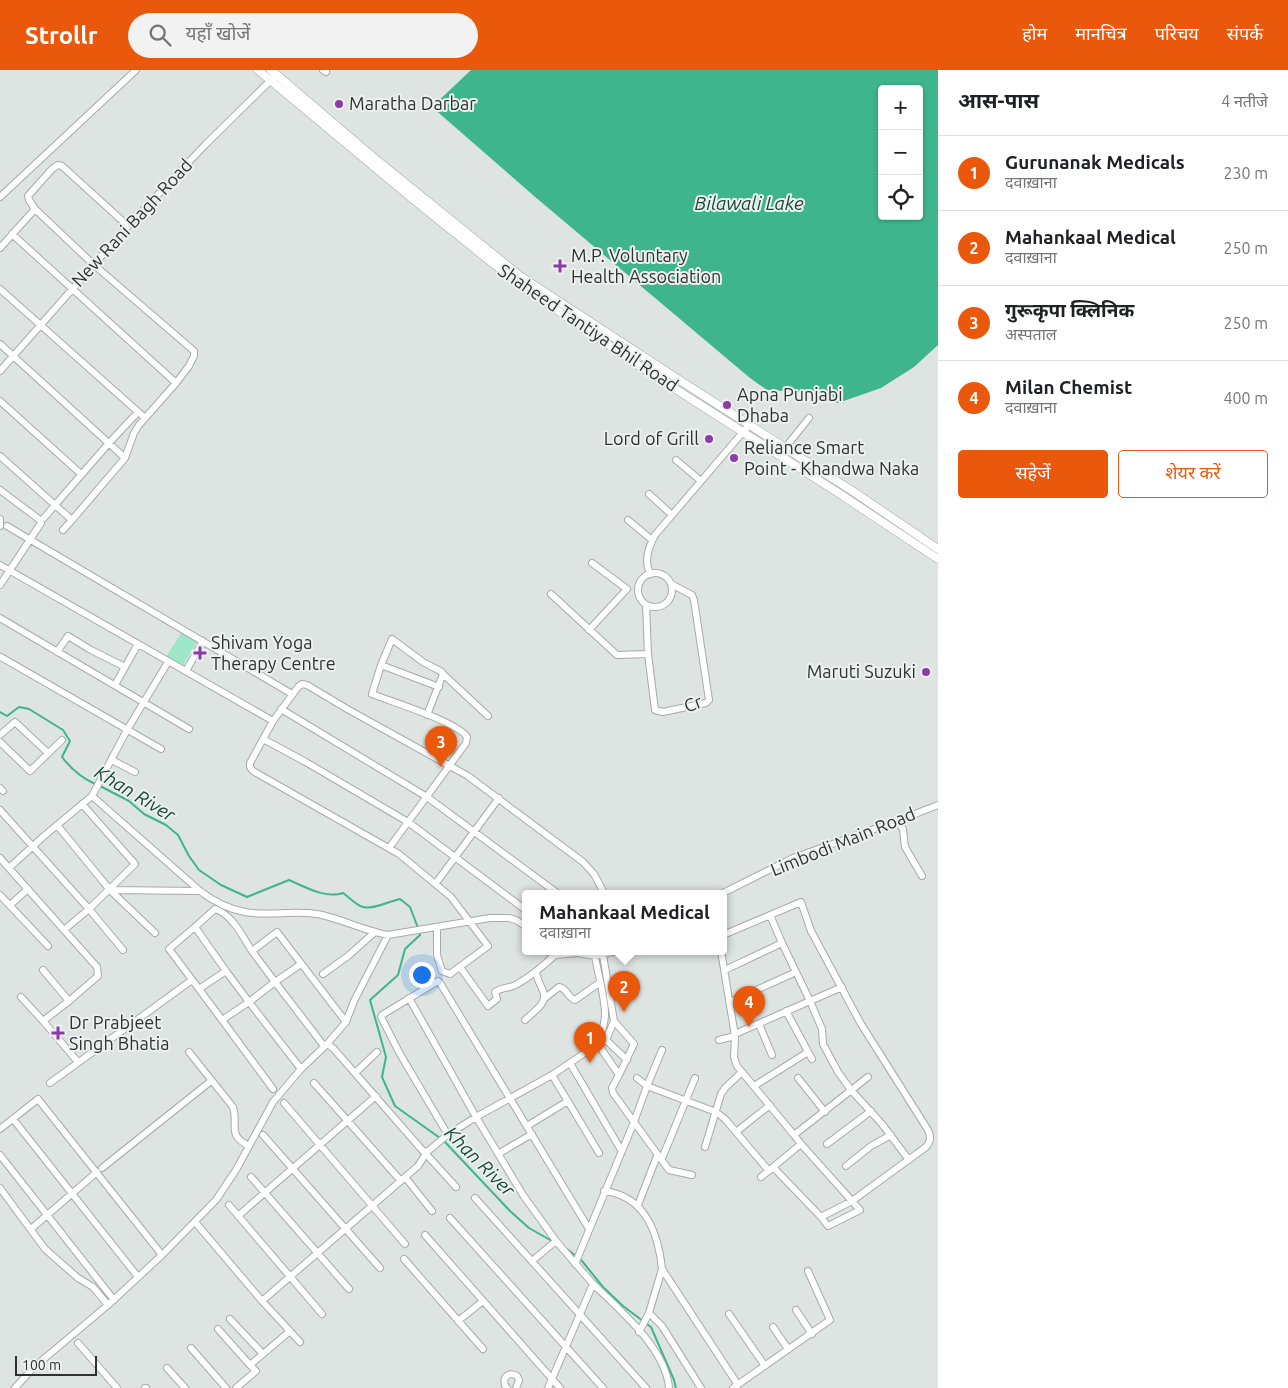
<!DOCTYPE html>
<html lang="hi">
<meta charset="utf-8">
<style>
:root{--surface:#fff;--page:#f2f2f2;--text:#202124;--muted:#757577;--line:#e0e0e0;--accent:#ea580c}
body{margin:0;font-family:Ubuntu,"Noto Sans Devanagari",sans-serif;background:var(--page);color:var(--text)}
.controls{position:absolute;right:15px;top:15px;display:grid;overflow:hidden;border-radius:5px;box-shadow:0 1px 4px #0004}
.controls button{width:45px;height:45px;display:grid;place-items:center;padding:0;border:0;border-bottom:1px solid var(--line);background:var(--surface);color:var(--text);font:25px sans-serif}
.scale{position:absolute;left:15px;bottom:12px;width:82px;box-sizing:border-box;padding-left:5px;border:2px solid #303231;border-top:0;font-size:14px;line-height:18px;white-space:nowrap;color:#303231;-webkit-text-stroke:4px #ebf1ee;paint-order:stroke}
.you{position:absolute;left:421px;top:904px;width:18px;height:18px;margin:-12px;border:4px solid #fff;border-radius:50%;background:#1a73e8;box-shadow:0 0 0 8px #1a73e833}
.badge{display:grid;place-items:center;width:32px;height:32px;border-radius:50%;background:var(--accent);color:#fff;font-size:16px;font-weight:700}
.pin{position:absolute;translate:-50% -41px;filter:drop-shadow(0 1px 2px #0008)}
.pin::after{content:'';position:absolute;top:26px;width:18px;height:15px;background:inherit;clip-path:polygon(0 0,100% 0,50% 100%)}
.popup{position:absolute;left:522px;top:820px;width:205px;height:65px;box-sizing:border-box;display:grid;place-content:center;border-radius:5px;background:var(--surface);filter:drop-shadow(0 1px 4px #0005);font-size:16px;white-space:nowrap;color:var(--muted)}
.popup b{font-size:19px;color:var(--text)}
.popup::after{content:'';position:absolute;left:50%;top:100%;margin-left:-10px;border:10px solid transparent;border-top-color:var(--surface)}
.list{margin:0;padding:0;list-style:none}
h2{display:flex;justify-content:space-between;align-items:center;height:65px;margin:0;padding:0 20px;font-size:21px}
h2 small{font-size:16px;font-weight:400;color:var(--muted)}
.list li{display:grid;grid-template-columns:32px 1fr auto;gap:15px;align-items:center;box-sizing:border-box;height:75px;padding:0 20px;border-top:1px solid var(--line)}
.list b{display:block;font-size:19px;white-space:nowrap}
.list p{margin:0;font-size:16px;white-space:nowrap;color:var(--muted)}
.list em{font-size:16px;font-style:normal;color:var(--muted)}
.actions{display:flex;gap:10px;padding:15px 20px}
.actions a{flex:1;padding:11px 0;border:1px solid var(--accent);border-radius:5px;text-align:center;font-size:18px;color:var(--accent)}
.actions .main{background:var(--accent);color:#fff}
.icon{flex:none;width:28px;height:28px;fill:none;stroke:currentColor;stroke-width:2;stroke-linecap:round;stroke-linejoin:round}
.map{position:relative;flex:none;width:938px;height:1318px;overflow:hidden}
header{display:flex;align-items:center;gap:30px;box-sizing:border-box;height:70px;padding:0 25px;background:var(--accent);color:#fff}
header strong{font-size:24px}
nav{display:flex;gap:28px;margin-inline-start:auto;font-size:18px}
.search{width:350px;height:45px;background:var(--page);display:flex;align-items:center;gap:12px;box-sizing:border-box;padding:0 18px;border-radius:28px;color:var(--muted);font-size:19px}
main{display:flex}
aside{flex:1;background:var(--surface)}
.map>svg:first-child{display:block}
.green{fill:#9de6c8}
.water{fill:#3eb58c;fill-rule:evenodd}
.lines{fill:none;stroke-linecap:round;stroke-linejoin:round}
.stream{stroke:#3eb58c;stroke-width:2}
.minor-casing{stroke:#a6aba9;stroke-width:8}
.major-casing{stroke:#a6aba9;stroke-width:9}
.minor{stroke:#fff;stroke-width:6}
.major{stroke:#fff;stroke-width:8}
.poi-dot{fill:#8e3ba9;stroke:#ebf1ee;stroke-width:2}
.labels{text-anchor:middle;stroke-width:4;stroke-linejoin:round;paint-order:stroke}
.poi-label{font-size:18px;fill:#303231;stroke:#ebf1ee;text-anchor:start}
.street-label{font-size:18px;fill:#303231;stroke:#ebf1ee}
.water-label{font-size:19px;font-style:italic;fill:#194938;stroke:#ebf1ee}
</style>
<header>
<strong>Strollr</strong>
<div class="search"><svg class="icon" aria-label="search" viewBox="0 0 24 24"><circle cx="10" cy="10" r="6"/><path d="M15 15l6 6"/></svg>यहाँ खोजें</div>
<nav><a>होम</a><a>मानचित्र</a><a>परिचय</a><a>संपर्क</a></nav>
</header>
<main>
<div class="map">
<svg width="938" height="1318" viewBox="0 0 938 1318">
<rect width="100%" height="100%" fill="#dee4e1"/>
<path class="green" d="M182,562L197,571L182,597L166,587Z"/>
<path class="water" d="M471,0H938V275L914,297L881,318L838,333L802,322L767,320L750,308L534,126L432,37ZM882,19H919V146H882Z"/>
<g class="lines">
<path class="stream" d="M0,642L7,646L19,637L29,639L63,660L70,671L62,687C71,699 82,708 95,714
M100,716L129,731L144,744L166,755L178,765L189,786L199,800L221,815L247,827L289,810C305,817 326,829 343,823C349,827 356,835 363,837C372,840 390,831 400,829L410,837L418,858
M420,862V865L405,879L398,905L370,930L386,987L382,1007L395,1036L440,1068
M444,1071L510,1141L529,1158L552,1171
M567,1179L582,1191L603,1217L623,1236L651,1257L674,1310L676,1318"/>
<g class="minor-casing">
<path id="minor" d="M323,0L326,2
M0,127L136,0
M128,156L62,96L58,95L52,99L28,126L29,130L35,139L93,194L194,281V286L189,296L176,313L139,355L134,363L125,388L72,450L55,435L109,373L138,342
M12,164L176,313
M0,178L35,139
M0,219L145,348
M0,274L125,388
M0,301L128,156L206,74L273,8
M0,331L81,404
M785,378L809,348
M0,386L55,435L44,448
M676,390L701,411
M0,420L40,450L41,453L0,515
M649,424L672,445
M0,449V456
M628,450L652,470
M7,456L292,624
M63,460L72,450
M592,493L627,519
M0,495L273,651
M638 520a17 17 0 1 1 34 0a17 17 0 1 1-34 0Z
M651,504C643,492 649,476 655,465L749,355
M551,524L617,585L648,584
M646,535L648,584L655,640L663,642L706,633L709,630L694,530L692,525L671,514
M0,548L189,659
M589,560L627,519
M57,582L68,566L91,580L125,597
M1,587L161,679
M381,595L439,617
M186,601L203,571
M443,604L488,646
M115,615L138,574
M281,639L427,727L557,823
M0,665L15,652L48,683
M263,669L304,691L408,752L523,838
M0,672L30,701L62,670
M112,690L135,702
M0,718L3,721
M92,726L200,821C213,831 228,839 245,842C270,847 296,839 322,845C344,850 365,861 388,865L490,848H509L516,850L525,856
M0,740L89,839L135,794L82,734
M897,751L903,759L905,777L922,806
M57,755L110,820L155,863
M389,778L466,673L467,667C458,652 392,632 372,624L381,595L392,569L423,592L442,602L443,604L427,645
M0,788L64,860L89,839L123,880
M9,798L44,766L92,726L127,660L168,592
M436,813L499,728
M110,820L200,821
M723,823L793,788L897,751L938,735
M0,825L48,876
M10,835L28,819
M195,857L169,879L199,919
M437,858V885L442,901L450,904L488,876L451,827L399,784L253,701L250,697V693L273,651L298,617L302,614L307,615L349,640L468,706L583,792L594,804L604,823
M723,865L801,832L811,861L861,954L928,1060C931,1067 931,1071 926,1077L852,1131L821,1147L828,1156L860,1140L852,1131L801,1074L794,1065L868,1007
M546,881L555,885L578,883L595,886L617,881
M721,881L735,966
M595,886C598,905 604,923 605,942C606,953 600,962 601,973
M301,894L275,912L324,976
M460,897L488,936L497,929L495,922C504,916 505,919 513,916C528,909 542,897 555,885
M43,900L69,931L98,906L97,897L64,860
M725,900L782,873L770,845
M226,901L195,857L215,839C233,845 242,866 252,881
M323,904L348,886L375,862
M842,917L810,931L822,959L823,974L838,1002L851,1020L882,1054L909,1090
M21,927L43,951
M409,928L476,1047L523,1125L556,1171L593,1214L548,1318
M545,928L559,917C567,918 568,928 575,930L599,913
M69,931L43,951L78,992
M730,932L796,902L782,873
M786,941L812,989
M222,950L199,919L226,901L249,932L222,950L273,1019
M525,950C533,942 549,933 543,921C540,914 537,909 536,902
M614,951L634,974L619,1005
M759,954L772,985
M735,964L810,931L796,902
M606,970L627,990
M719,970L735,966L734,987L737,996L794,1065
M327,974L333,978L423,1081L427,1082
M598,974L619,1005L612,1018L613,1023L634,1052L647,1016L716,1042L725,1049L769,1101
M189,982L233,1037C239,1056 226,1064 249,1076
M570,993L621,1080
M301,999L249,932L275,912L252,881L277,862L346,952
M355,1003L377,982
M552,1005L599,1083
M637,1008L647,1016L662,980
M798,1008L825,1042
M50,1013L192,910
M314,1013L401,1111
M754,1016L808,982
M284,1033L405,1174
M13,1049L138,1207
M527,1056L568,1031
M0,1059L38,1029L162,1185
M736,1062L770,1035
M263,1065L380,1198
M448,1065L400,984L381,947L382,945L438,911L440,913L589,1159
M827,1074L871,1041
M705,1077L721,1024L725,1018L742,1002
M426,1084L456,1117
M498,1084L532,1064
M0,1085L114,1230
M663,1086L695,1008
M846,1096L871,1076L891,1065
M773,1097L821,1147
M102,1098L211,1011
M251,1107L349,1219
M405,1107L432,1141
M761,1107L801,1074
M0,1118L45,1179L78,1208L93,1217L108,1235
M604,1121C645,1126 658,1162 662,1199L738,1315
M475,1128L646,1318
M229,1135L322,1244
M638,1135L657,1086
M238,1146L376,1026
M450,1148L603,1318
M195,1152L262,1231L300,1272
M31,1159L97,1102
M425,1165L560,1318
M404,1189L483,1279
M532,1191L556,1171
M575,1194L634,1052L669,1100L692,1105
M593,1214C620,1240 666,1279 669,1318
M262,1231L418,1096L427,1082L446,1066L476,1047L552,1005L598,974L606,970L614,951L603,885
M796,1240L812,1264
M649,1243L662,1199
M729,1244L765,1296
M230,1249L263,1284
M458,1251L483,1231
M773,1257L788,1279
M218,1259L250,1295
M639,1262L649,1243L662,1256L701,1318
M78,1273L117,1318
M191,1278L226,1318
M167,1298L185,1318
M15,1318L33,1298L108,1235L162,1185L216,1130L236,1100L273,1032L301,999L327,974L346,952L354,931L388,865
M145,1318H146
M236,1318L256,1301L250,1295L290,1261
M507,1318C500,1310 508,1300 517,1306L519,1310L516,1318
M733,1318L830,1250L808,1201"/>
</g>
<g class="major-casing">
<path id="major" d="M258,0L414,130L520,215L641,297L837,422L938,489
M271,0L373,87L520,206L687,315L851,420L938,479"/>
</g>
<use href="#minor" class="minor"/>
<use href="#major" class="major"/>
</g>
<g class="poi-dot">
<circle cx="339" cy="34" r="5"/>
<path d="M557.5 188.5h5v5h5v5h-5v5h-5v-5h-5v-5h5z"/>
<circle cx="727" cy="335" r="5"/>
<circle cx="709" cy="369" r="5"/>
<circle cx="734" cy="388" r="5"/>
<path d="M197.5 575.5h5v5h5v5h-5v5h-5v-5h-5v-5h5z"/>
<circle cx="926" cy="602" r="5"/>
<path d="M55.5 955.5h5v5h5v5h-5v5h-5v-5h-5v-5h5z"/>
</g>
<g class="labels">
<g class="poi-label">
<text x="349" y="40">Maratha Darbar</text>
<text x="571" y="192">M.P. Voluntary<tspan x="571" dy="21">Health Association</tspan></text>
<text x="737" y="331">Apna Punjabi<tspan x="737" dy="21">Dhaba</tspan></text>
<text x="699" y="375" text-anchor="end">Lord of Grill</text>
<text x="744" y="384">Reliance Smart<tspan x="744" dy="21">Point - Khandwa Naka</tspan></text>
<text x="211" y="579">Shivam Yoga<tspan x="211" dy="21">Therapy Centre</tspan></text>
<text x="916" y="608" text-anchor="end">Maruti Suzuki</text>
<text x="69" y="959">Dr Prabjeet<tspan x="69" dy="21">Singh Bhatia</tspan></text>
</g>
<g class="street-label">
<text transform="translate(132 153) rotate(-47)" y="6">New Rani Bagh Road</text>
<text transform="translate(588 258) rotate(34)" y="6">Shaheed Tantiya Bhil Road</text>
<text transform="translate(693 634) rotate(-20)" y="6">Cr</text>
<text transform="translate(843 772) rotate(-22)" y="6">Limbodi Main Road</text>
</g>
<g class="water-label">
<text x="749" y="140">Bilawali Lake</text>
<text transform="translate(135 723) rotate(31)" y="7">Khan River</text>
<text transform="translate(480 1091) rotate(45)" y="7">Khan River</text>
</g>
</g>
</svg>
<div class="controls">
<button>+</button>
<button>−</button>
<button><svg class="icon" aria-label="locate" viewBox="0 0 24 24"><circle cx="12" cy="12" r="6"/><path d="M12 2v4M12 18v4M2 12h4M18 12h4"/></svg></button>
</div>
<div class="scale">100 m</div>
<div class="you"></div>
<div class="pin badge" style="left:590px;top:993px">1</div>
<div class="pin badge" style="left:624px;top:942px">2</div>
<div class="popup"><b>Mahankaal Medical</b>दवाख़ाना</div>
<div class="pin badge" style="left:441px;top:697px">3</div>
<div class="pin badge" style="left:749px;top:957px">4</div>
</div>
<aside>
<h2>आस-पास<small>4 नतीजे</small></h2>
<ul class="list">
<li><span class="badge">1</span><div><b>Gurunanak Medicals</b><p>दवाख़ाना</p></div><em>230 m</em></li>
<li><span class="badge">2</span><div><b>Mahankaal Medical</b><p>दवाख़ाना</p></div><em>250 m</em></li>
<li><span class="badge">3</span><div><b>गुरूकृपा क्लिनिक</b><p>अस्पताल</p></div><em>250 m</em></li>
<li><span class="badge">4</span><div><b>Milan Chemist</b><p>दवाख़ाना</p></div><em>400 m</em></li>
</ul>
<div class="actions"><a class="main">सहेजें</a><a>शेयर करें</a></div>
</aside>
</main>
